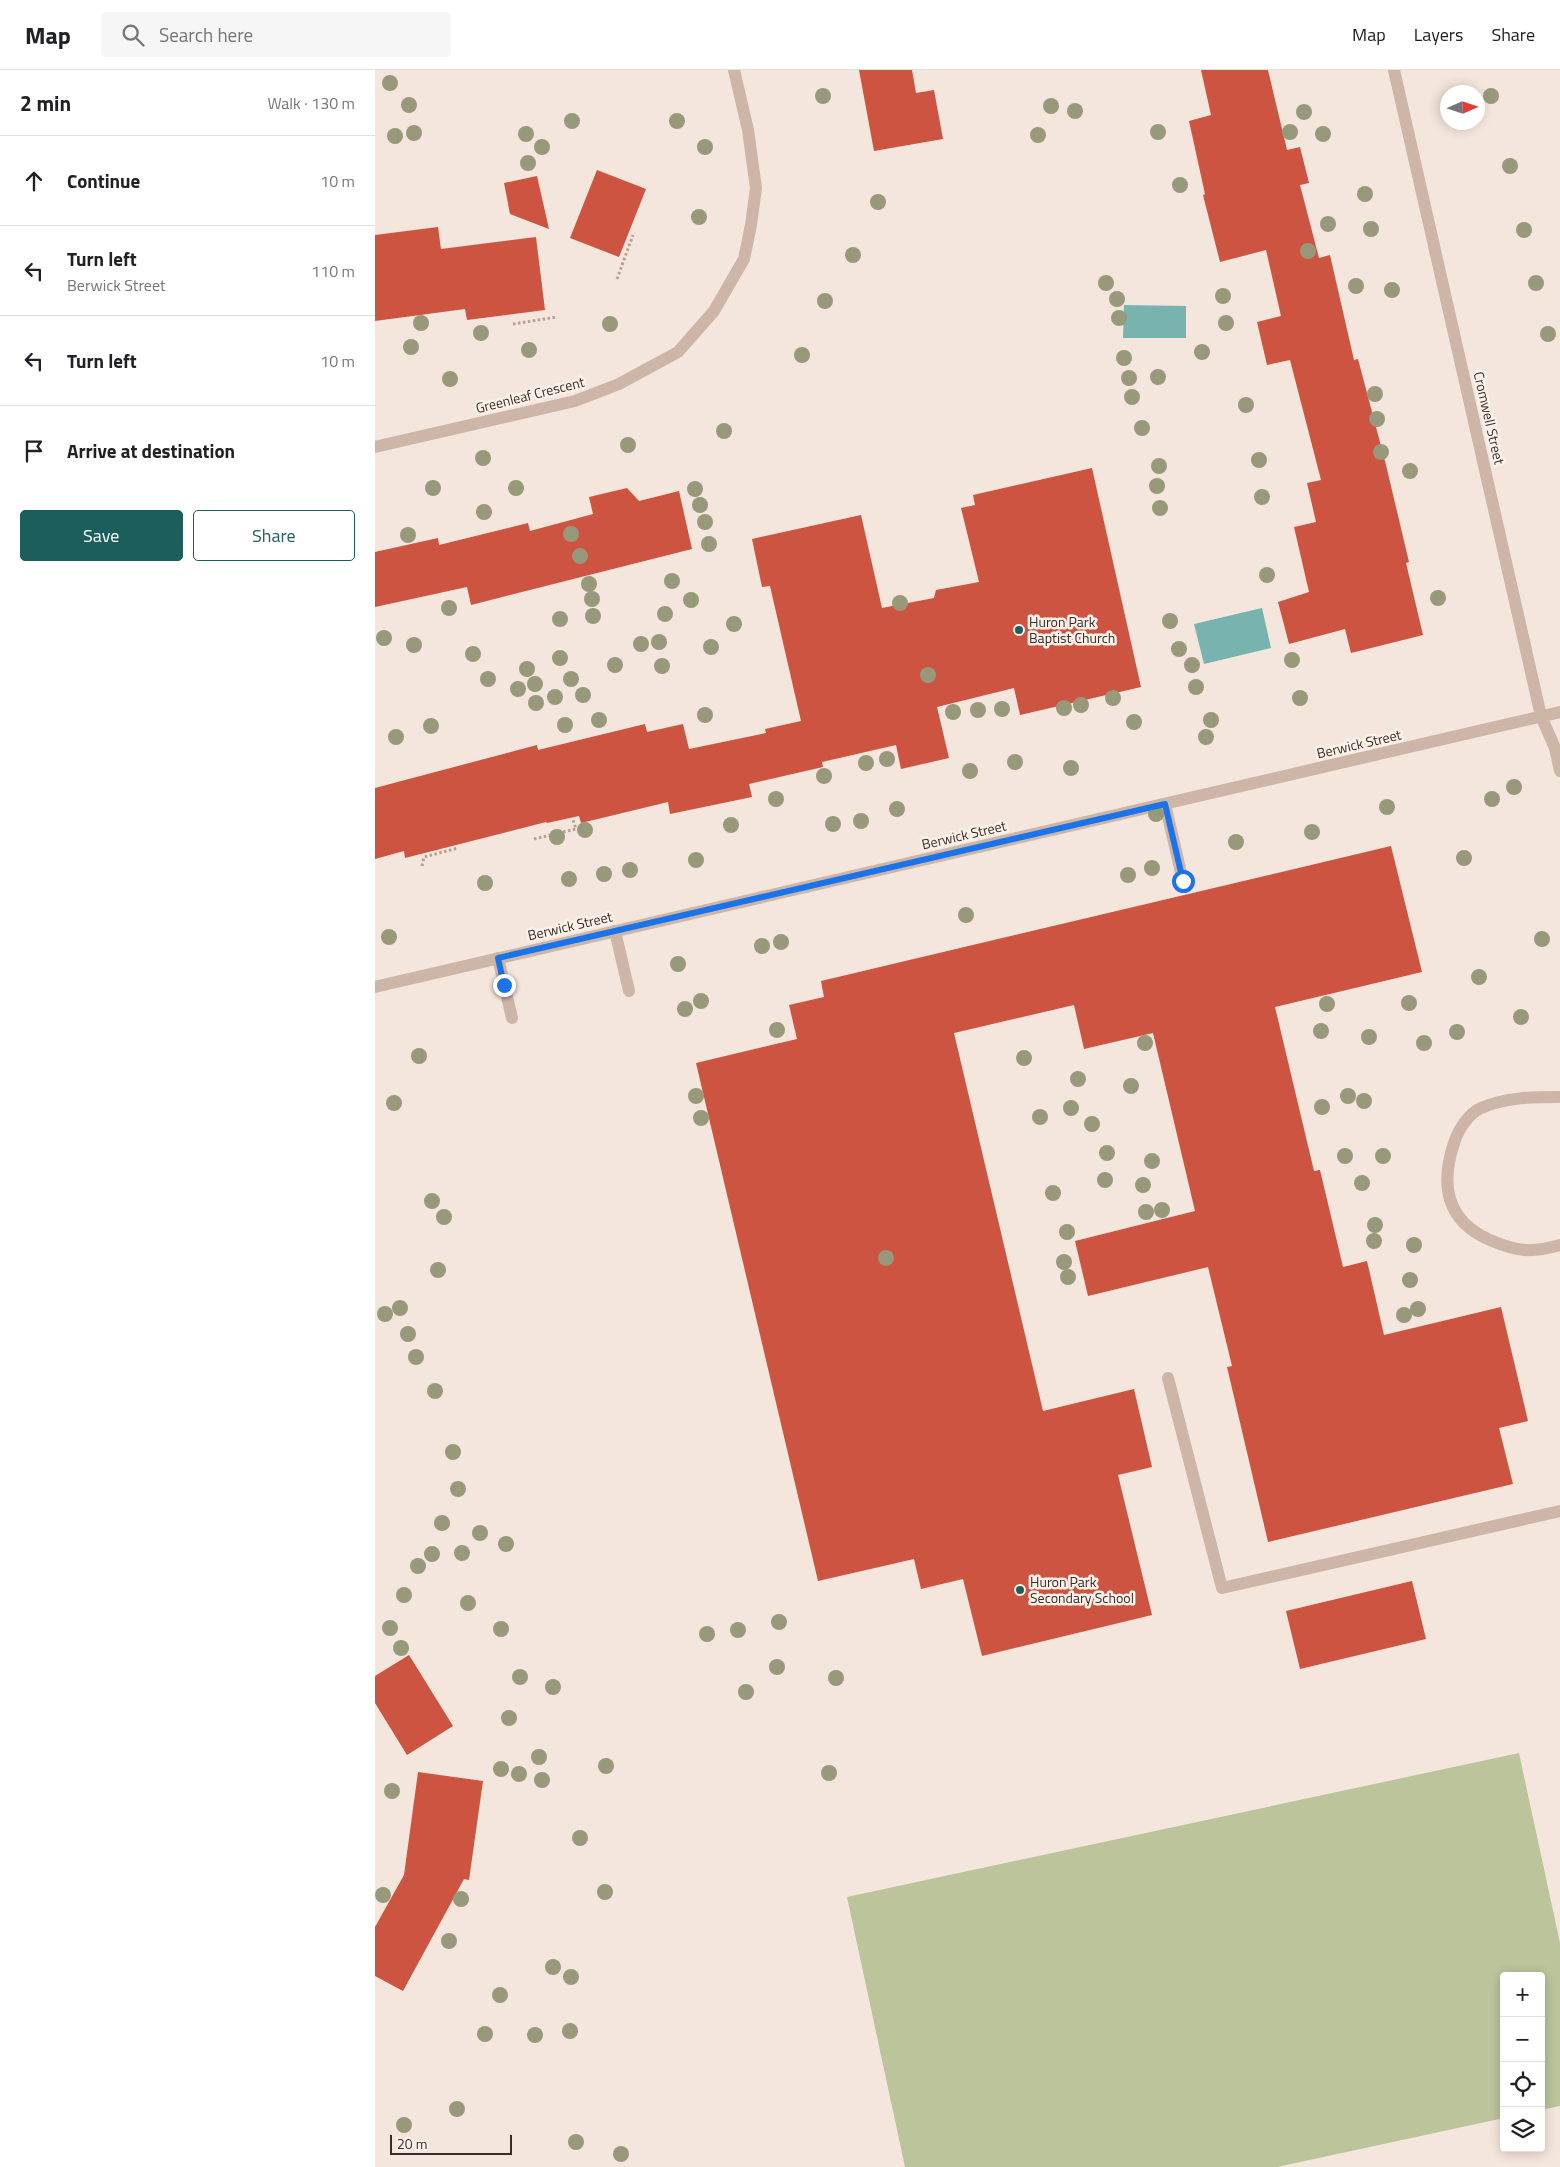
<!DOCTYPE html>
<meta charset="utf-8">
<style>
:root{--surface:#fff;--page:#f6f6f6;--text:#202124;--muted:#757577;--line:#e0e0e0;--accent:#1b5e5b}
body{margin:0;font-family:"Titillium Web",sans-serif;background:var(--page);color:var(--text)}
.controls{position:absolute;right:15px;bottom:15px;display:grid;overflow:hidden;border-radius:5px;box-shadow:0 2px 12px #0003}
.controls button{width:45px;height:45px;display:grid;place-items:center;padding:0;border:0;border-bottom:1px solid var(--line);background:var(--surface);color:var(--text);font:25px sans-serif}
.compass{position:absolute;left:1065px;top:15px;width:45px;height:45px;border-radius:50%;background:var(--surface);box-shadow:0 2px 12px #0003;rotate:87deg}
.scale{position:absolute;left:15px;bottom:12px;width:122px;box-sizing:border-box;padding-left:5px;border:2px solid #392c28;border-top:0;font-size:14px;line-height:18px;white-space:nowrap;color:#392c28;-webkit-text-stroke:4px #fbf1e9;paint-order:stroke}
.stop{position:absolute;width:15px;height:15px;margin:-11px;border:4px solid #1a73e8;border-radius:50%;background:#fff}
.stop.end{background:#1a73e8;border-color:#fff;box-shadow:0 1px 5px #0008}
.list{margin:0;padding:0;list-style:none}
h2{display:flex;justify-content:space-between;align-items:center;height:65px;margin:0;padding:0 20px;font-size:21px}
h2 small{font-size:16px;font-weight:400;color:var(--muted)}
.list li{display:grid;grid-template-columns:32px 1fr auto;gap:15px;align-items:center;box-sizing:border-box;height:90px;padding:0 20px;border-top:1px solid var(--line)}
.list b{display:block;font-size:19px;white-space:nowrap}
.list p{margin:0;font-size:16px;white-space:nowrap;color:var(--muted)}
.list em{font-size:16px;font-style:normal;color:var(--muted)}
.actions{display:flex;gap:10px;padding:15px 20px}
.actions a{flex:1;padding:11px 0;border:1px solid var(--accent);border-radius:5px;text-align:center;font-size:18px;color:var(--accent)}
.actions .main{background:var(--accent);color:#fff}
.icon{flex:none;width:28px;height:28px;fill:none;stroke:currentColor;stroke-width:2;stroke-linecap:round;stroke-linejoin:round}
.map{position:relative;flex:none;width:1185px;height:2097px;overflow:hidden}
header{display:flex;align-items:center;gap:30px;box-sizing:border-box;height:70px;padding:0 25px;background:var(--surface);border-bottom:1px solid var(--line)}
header strong{font-size:24px}
nav{display:flex;gap:28px;margin-inline-start:auto;font-size:18px}
.search{width:350px;height:45px;background:var(--page);display:flex;align-items:center;gap:12px;box-sizing:border-box;padding:0 18px;border-radius:5px;color:var(--muted);font-size:19px}
main{display:flex}
aside{flex:1;background:var(--surface)}
.map>svg:first-child{display:block}
.green{fill:#bbc49b}
.water{fill:#79b3af}
.building{fill:#cd5441}
.lines{fill:none;stroke-linecap:round;stroke-linejoin:round}
.path{stroke:#b99e91;stroke-width:3;stroke-dasharray:2.5 2.5;stroke-linecap:butt}
.service{stroke:#cdb5a7;stroke-width:12}
.minor{stroke:#cdb5a7;stroke-width:12}
.tree{fill:#98987a}
.route{stroke:#1a73e8;stroke-width:6}
.poi-dot{fill:#1b5e5b;stroke:#fbf1e9;stroke-width:2}
.labels{text-anchor:middle;stroke-width:5;stroke-linejoin:round;paint-order:stroke}
.street-label{font-size:14px;fill:#392c28;stroke:#fbf1e9}
.poi-label{font-size:14px;fill:#392c28;stroke:#fbf1e9;text-anchor:start}
</style>
<header>
<strong>Map</strong>
<div class="search"><svg class="icon" aria-label="search" viewBox="0 0 24 24"><circle cx="10" cy="10" r="6"/><path d="M15 15l6 6"/></svg>Search here</div>
<nav><a>Map</a><a>Layers</a><a>Share</a></nav>
</header>
<main>
<aside>
<h2>2 min<small>Walk · 130 m</small></h2>
<ul class="list">
<li><svg class="icon" aria-label="ahead" viewBox="0 0 24 24"><path d="M12 20V5M6 11l6-6 6 6"/></svg><div><b>Continue</b></div><em>10 m</em></li>
<li><svg class="icon" aria-label="left" viewBox="0 0 24 24"><path d="M17 20v-9H6M10 6l-5 5 5 5"/></svg><div><b>Turn left</b><p>Berwick Street</p></div><em>110 m</em></li>
<li><svg class="icon" aria-label="left" viewBox="0 0 24 24"><path d="M17 20v-9H6M10 6l-5 5 5 5"/></svg><div><b>Turn left</b></div><em>10 m</em></li>
<li><svg class="icon" aria-label="arrive" viewBox="0 0 24 24"><path d="M6 21V4h12l-3 4 3 4H6"/></svg><div><b>Arrive at destination</b></div></li>
</ul>
<div class="actions"><a class="main">Save</a><a>Share</a></div>
</aside>
<div class="map">
<svg width="1185" height="2097" viewBox="0 0 1185 2097">
<rect width="100%" height="100%" fill="#f4e6dc"/>
<path class="green" d="M1144,1683L1185,1873V2036L1166,2040V1906H1129V2048L902,2097H530L472,1827Z"/>
<path class="water" d="M749,235L811,236V268H748Z
M887,538L896,578L829,594L819,554Z"/>
<path class="building" d="M484,0H537L541,23L559,20L568,69L499,81Z
M826,0H893L912,80L925,77L934,113L925,115L944,188L955,185L979,290L983,289L1011,395L1034,492L1031,493L1048,565L976,583L970,559L914,574L903,532L934,522L919,457L941,452L932,413L946,410L915,290L892,295L882,252L906,246L891,180L845,192L828,125L830,124L814,51L836,45Z
M222,100L271,119L244,187L195,168Z
M162,106L174,159L135,144L129,113Z
M63,157L66,179L161,167L170,240L92,250L90,239L0,251V165Z
M717,398L766,617L645,645L639,618L562,637L574,688L526,699L521,675L447,692L448,697L374,714L377,727L295,744L293,732L206,753L204,746L172,753L171,752L30,788L29,781L0,789V718L162,675L163,680L270,654L272,662L308,654L314,679L391,663L390,659L426,651L395,516L387,517L377,469L486,445L507,538L559,528L561,520L604,512L586,438L600,435L598,425Z
M252,418L264,431L304,421L317,479L96,535L92,517L0,537V482L63,468L64,475L153,453L155,461L218,444L214,427Z
M1016,776L1047,902L900,937L939,1101L945,1100L968,1197L992,1191L1009,1265L1126,1237L1153,1351L1124,1358L1138,1414L893,1472L852,1297L857,1296L833,1197L713,1226L700,1171L820,1141L778,963L709,979L699,935L579,963L668,1341L759,1319L777,1397L743,1405L777,1545L607,1586L588,1509L546,1519L539,1489L443,1511L321,993L422,969L414,935L449,927L446,911Z
M1037,1511L1051,1569L925,1599L911,1541Z
M34,1585L78,1656L32,1685L0,1633V1606Z
M43,1702L108,1711L94,1810L89,1809L28,1921L0,1906V1857L29,1805Z"/>
<g class="lines">
<path class="path" d="M242,209L258,165
M138,254L182,247
M159,769L201,759L198,750
M47,796L49,787L83,778"/>
<path class="service" d="M790,734L808,811
M240,861L254,921
M123,888L137,948
M1185,1027C1159,1027 1131,1027 1106,1038C1094,1043 1083,1060 1079,1073C1065,1115 1071,1151 1115,1170C1143,1182 1156,1183 1185,1175
M793,1308L847,1518L1185,1441"/>
<path class="minor" d="M1019,0L1166,646L1180,678L1185,701
M0,377L200,331L244,314L303,282L339,241L369,189L376,155L381,118L373,60L359,0
M0,917L1185,642"/>
</g>
<g class="tree">
<circle cx="15" cy="13" r="8"/>
<circle cx="448" cy="26" r="8"/>
<circle cx="1116" cy="26" r="8"/>
<circle cx="34" cy="35" r="8"/>
<circle cx="676" cy="36" r="8"/>
<circle cx="700" cy="41" r="8"/>
<circle cx="929" cy="42" r="8"/>
<circle cx="197" cy="51" r="8"/>
<circle cx="302" cy="51" r="8"/>
<circle cx="783" cy="62" r="8"/>
<circle cx="915" cy="62" r="8"/>
<circle cx="39" cy="63" r="8"/>
<circle cx="151" cy="64" r="8"/>
<circle cx="948" cy="64" r="8"/>
<circle cx="663" cy="65" r="8"/>
<circle cx="20" cy="66" r="8"/>
<circle cx="167" cy="77" r="8"/>
<circle cx="330" cy="77" r="8"/>
<circle cx="153" cy="93" r="8"/>
<circle cx="1135" cy="96" r="8"/>
<circle cx="805" cy="115" r="8"/>
<circle cx="990" cy="124" r="8"/>
<circle cx="503" cy="132" r="8"/>
<circle cx="324" cy="147" r="8"/>
<circle cx="953" cy="154" r="8"/>
<circle cx="996" cy="159" r="8"/>
<circle cx="1149" cy="160" r="8"/>
<circle cx="933" cy="181" r="8"/>
<circle cx="478" cy="185" r="8"/>
<circle cx="731" cy="213" r="8"/>
<circle cx="1161" cy="213" r="8"/>
<circle cx="981" cy="216" r="8"/>
<circle cx="1017" cy="220" r="8"/>
<circle cx="848" cy="226" r="8"/>
<circle cx="742" cy="229" r="8"/>
<circle cx="450" cy="231" r="8"/>
<circle cx="744" cy="248" r="8"/>
<circle cx="46" cy="253" r="8"/>
<circle cx="851" cy="253" r="8"/>
<circle cx="235" cy="254" r="8"/>
<circle cx="106" cy="263" r="8"/>
<circle cx="1173" cy="264" r="8"/>
<circle cx="36" cy="277" r="8"/>
<circle cx="154" cy="280" r="8"/>
<circle cx="827" cy="282" r="8"/>
<circle cx="427" cy="285" r="8"/>
<circle cx="749" cy="288" r="8"/>
<circle cx="783" cy="307" r="8"/>
<circle cx="754" cy="308" r="8"/>
<circle cx="75" cy="309" r="8"/>
<circle cx="1000" cy="324" r="8"/>
<circle cx="757" cy="327" r="8"/>
<circle cx="871" cy="335" r="8"/>
<circle cx="1002" cy="349" r="8"/>
<circle cx="767" cy="358" r="8"/>
<circle cx="349" cy="361" r="8"/>
<circle cx="253" cy="375" r="8"/>
<circle cx="1006" cy="382" r="8"/>
<circle cx="108" cy="388" r="8"/>
<circle cx="884" cy="390" r="8"/>
<circle cx="784" cy="396" r="8"/>
<circle cx="1035" cy="401" r="8"/>
<circle cx="782" cy="416" r="8"/>
<circle cx="58" cy="418" r="8"/>
<circle cx="141" cy="418" r="8"/>
<circle cx="320" cy="419" r="8"/>
<circle cx="887" cy="427" r="8"/>
<circle cx="325" cy="435" r="8"/>
<circle cx="785" cy="438" r="8"/>
<circle cx="109" cy="442" r="8"/>
<circle cx="330" cy="452" r="8"/>
<circle cx="196" cy="464" r="8"/>
<circle cx="33" cy="465" r="8"/>
<circle cx="334" cy="474" r="8"/>
<circle cx="205" cy="486" r="8"/>
<circle cx="892" cy="505" r="8"/>
<circle cx="297" cy="511" r="8"/>
<circle cx="214" cy="514" r="8"/>
<circle cx="1063" cy="528" r="8"/>
<circle cx="217" cy="529" r="8"/>
<circle cx="316" cy="530" r="8"/>
<circle cx="525" cy="533" r="8"/>
<circle cx="74" cy="538" r="8"/>
<circle cx="290" cy="544" r="8"/>
<circle cx="218" cy="546" r="8"/>
<circle cx="185" cy="549" r="8"/>
<circle cx="795" cy="551" r="8"/>
<circle cx="359" cy="554" r="8"/>
<circle cx="9" cy="568" r="8"/>
<circle cx="284" cy="572" r="8"/>
<circle cx="266" cy="574" r="8"/>
<circle cx="39" cy="575" r="8"/>
<circle cx="336" cy="577" r="8"/>
<circle cx="804" cy="579" r="8"/>
<circle cx="98" cy="584" r="8"/>
<circle cx="185" cy="588" r="8"/>
<circle cx="917" cy="590" r="8"/>
<circle cx="240" cy="595" r="8"/>
<circle cx="817" cy="595" r="8"/>
<circle cx="287" cy="596" r="8"/>
<circle cx="152" cy="599" r="8"/>
<circle cx="553" cy="605" r="8"/>
<circle cx="113" cy="609" r="8"/>
<circle cx="196" cy="609" r="8"/>
<circle cx="160" cy="614" r="8"/>
<circle cx="821" cy="617" r="8"/>
<circle cx="143" cy="619" r="8"/>
<circle cx="208" cy="625" r="8"/>
<circle cx="180" cy="627" r="8"/>
<circle cx="738" cy="628" r="8"/>
<circle cx="925" cy="628" r="8"/>
<circle cx="161" cy="633" r="8"/>
<circle cx="706" cy="635" r="8"/>
<circle cx="689" cy="638" r="8"/>
<circle cx="627" cy="639" r="8"/>
<circle cx="603" cy="640" r="8"/>
<circle cx="578" cy="642" r="8"/>
<circle cx="330" cy="645" r="8"/>
<circle cx="224" cy="650" r="8"/>
<circle cx="836" cy="650" r="8"/>
<circle cx="759" cy="652" r="8"/>
<circle cx="190" cy="655" r="8"/>
<circle cx="56" cy="656" r="8"/>
<circle cx="21" cy="667" r="8"/>
<circle cx="831" cy="667" r="8"/>
<circle cx="512" cy="689" r="8"/>
<circle cx="640" cy="692" r="8"/>
<circle cx="491" cy="693" r="8"/>
<circle cx="696" cy="698" r="8"/>
<circle cx="595" cy="701" r="8"/>
<circle cx="449" cy="706" r="8"/>
<circle cx="1139" cy="717" r="8"/>
<circle cx="401" cy="729" r="8"/>
<circle cx="1117" cy="729" r="8"/>
<circle cx="1012" cy="737" r="8"/>
<circle cx="522" cy="739" r="8"/>
<circle cx="781" cy="744" r="8"/>
<circle cx="486" cy="751" r="8"/>
<circle cx="458" cy="754" r="8"/>
<circle cx="356" cy="755" r="8"/>
<circle cx="210" cy="760" r="8"/>
<circle cx="937" cy="762" r="8"/>
<circle cx="182" cy="767" r="8"/>
<circle cx="861" cy="772" r="8"/>
<circle cx="1089" cy="788" r="8"/>
<circle cx="321" cy="790" r="8"/>
<circle cx="777" cy="798" r="8"/>
<circle cx="255" cy="800" r="8"/>
<circle cx="229" cy="804" r="8"/>
<circle cx="753" cy="805" r="8"/>
<circle cx="194" cy="809" r="8"/>
<circle cx="110" cy="813" r="8"/>
<circle cx="591" cy="845" r="8"/>
<circle cx="14" cy="867" r="8"/>
<circle cx="1167" cy="869" r="8"/>
<circle cx="406" cy="872" r="8"/>
<circle cx="387" cy="876" r="8"/>
<circle cx="303" cy="894" r="8"/>
<circle cx="1104" cy="907" r="8"/>
<circle cx="326" cy="931" r="8"/>
<circle cx="1034" cy="933" r="8"/>
<circle cx="952" cy="934" r="8"/>
<circle cx="310" cy="939" r="8"/>
<circle cx="1146" cy="947" r="8"/>
<circle cx="402" cy="960" r="8"/>
<circle cx="946" cy="961" r="8"/>
<circle cx="1082" cy="962" r="8"/>
<circle cx="994" cy="967" r="8"/>
<circle cx="770" cy="973" r="8"/>
<circle cx="1049" cy="973" r="8"/>
<circle cx="44" cy="986" r="8"/>
<circle cx="649" cy="988" r="8"/>
<circle cx="703" cy="1009" r="8"/>
<circle cx="756" cy="1016" r="8"/>
<circle cx="321" cy="1026" r="8"/>
<circle cx="973" cy="1026" r="8"/>
<circle cx="989" cy="1031" r="8"/>
<circle cx="19" cy="1033" r="8"/>
<circle cx="947" cy="1037" r="8"/>
<circle cx="696" cy="1038" r="8"/>
<circle cx="665" cy="1047" r="8"/>
<circle cx="326" cy="1048" r="8"/>
<circle cx="717" cy="1054" r="8"/>
<circle cx="732" cy="1083" r="8"/>
<circle cx="970" cy="1086" r="8"/>
<circle cx="1008" cy="1086" r="8"/>
<circle cx="777" cy="1091" r="8"/>
<circle cx="730" cy="1110" r="8"/>
<circle cx="987" cy="1113" r="8"/>
<circle cx="768" cy="1115" r="8"/>
<circle cx="678" cy="1123" r="8"/>
<circle cx="57" cy="1131" r="8"/>
<circle cx="787" cy="1140" r="8"/>
<circle cx="771" cy="1142" r="8"/>
<circle cx="69" cy="1147" r="8"/>
<circle cx="1000" cy="1155" r="8"/>
<circle cx="692" cy="1162" r="8"/>
<circle cx="999" cy="1171" r="8"/>
<circle cx="1039" cy="1175" r="8"/>
<circle cx="511" cy="1188" r="8"/>
<circle cx="689" cy="1192" r="8"/>
<circle cx="63" cy="1200" r="8"/>
<circle cx="693" cy="1207" r="8"/>
<circle cx="1035" cy="1210" r="8"/>
<circle cx="25" cy="1238" r="8"/>
<circle cx="1043" cy="1239" r="8"/>
<circle cx="10" cy="1244" r="8"/>
<circle cx="1029" cy="1245" r="8"/>
<circle cx="33" cy="1264" r="8"/>
<circle cx="41" cy="1287" r="8"/>
<circle cx="60" cy="1321" r="8"/>
<circle cx="78" cy="1382" r="8"/>
<circle cx="83" cy="1419" r="8"/>
<circle cx="67" cy="1453" r="8"/>
<circle cx="105" cy="1463" r="8"/>
<circle cx="131" cy="1474" r="8"/>
<circle cx="87" cy="1483" r="8"/>
<circle cx="57" cy="1484" r="8"/>
<circle cx="43" cy="1496" r="8"/>
<circle cx="29" cy="1525" r="8"/>
<circle cx="93" cy="1533" r="8"/>
<circle cx="404" cy="1552" r="8"/>
<circle cx="15" cy="1558" r="8"/>
<circle cx="126" cy="1559" r="8"/>
<circle cx="363" cy="1560" r="8"/>
<circle cx="332" cy="1564" r="8"/>
<circle cx="26" cy="1578" r="8"/>
<circle cx="402" cy="1597" r="8"/>
<circle cx="145" cy="1607" r="8"/>
<circle cx="461" cy="1608" r="8"/>
<circle cx="178" cy="1617" r="8"/>
<circle cx="371" cy="1622" r="8"/>
<circle cx="134" cy="1648" r="8"/>
<circle cx="164" cy="1687" r="8"/>
<circle cx="231" cy="1696" r="8"/>
<circle cx="126" cy="1699" r="8"/>
<circle cx="454" cy="1703" r="8"/>
<circle cx="144" cy="1704" r="8"/>
<circle cx="167" cy="1710" r="8"/>
<circle cx="17" cy="1721" r="8"/>
<circle cx="205" cy="1768" r="8"/>
<circle cx="230" cy="1822" r="8"/>
<circle cx="8" cy="1825" r="8"/>
<circle cx="86" cy="1829" r="8"/>
<circle cx="74" cy="1871" r="8"/>
<circle cx="178" cy="1897" r="8"/>
<circle cx="196" cy="1907" r="8"/>
<circle cx="125" cy="1925" r="8"/>
<circle cx="195" cy="1961" r="8"/>
<circle cx="110" cy="1964" r="8"/>
<circle cx="160" cy="1965" r="8"/>
<circle cx="82" cy="2039" r="8"/>
<circle cx="29" cy="2055" r="8"/>
<circle cx="201" cy="2072" r="8"/>
<circle cx="246" cy="2084" r="8"/>
</g>
<g class="lines">
<path class="route" d="M129,915L123,888L790,734L808,811"/>
</g>
<g class="poi-dot">
<circle cx="644" cy="560" r="5"/>
<circle cx="645" cy="1520" r="5"/>
</g>
<g class="labels">
<g class="street-label">
<text transform="translate(155 325) rotate(-14)" y="5">Greenleaf Crescent</text>
<text transform="translate(1114 348) rotate(77)" y="5">Cromwell Street</text>
<text transform="translate(984 674) rotate(-13)" y="5">Berwick Street</text>
<text transform="translate(589 765) rotate(-13)" y="5">Berwick Street</text>
<text transform="translate(195 856) rotate(-13)" y="5">Berwick Street</text>
</g>
<g class="poi-label">
<text x="654" y="557">Huron Park<tspan x="654" dy="16">Baptist Church</tspan></text>
<text x="655" y="1517">Huron Park<tspan x="655" dy="16">Secondary School</tspan></text>
</g>
</g>
</svg>
<div class="controls">
<button>+</button>
<button>−</button>
<button><svg class="icon" aria-label="locate" viewBox="0 0 24 24"><circle cx="12" cy="12" r="6"/><path d="M12 2v4M12 18v4M2 12h4M18 12h4"/></svg></button>
<button><svg class="icon" aria-label="layers" viewBox="0 0 24 24"><path d="M12 4l9 5-9 5-9-5zM3 14l9 5 9-5"/></svg></button>
</div>
<svg class="compass" viewBox="-18 -18 36 36"><path d="M0-13l5 13h-10z" fill="#e53935"/><path d="M0 13l5-13h-10z" fill="#757577"/></svg>
<div class="scale">20 m</div>
<div class="stop" style="left:808px;top:811px"></div>
<div class="stop end" style="left:129px;top:915px"></div>
</div>
</main>
